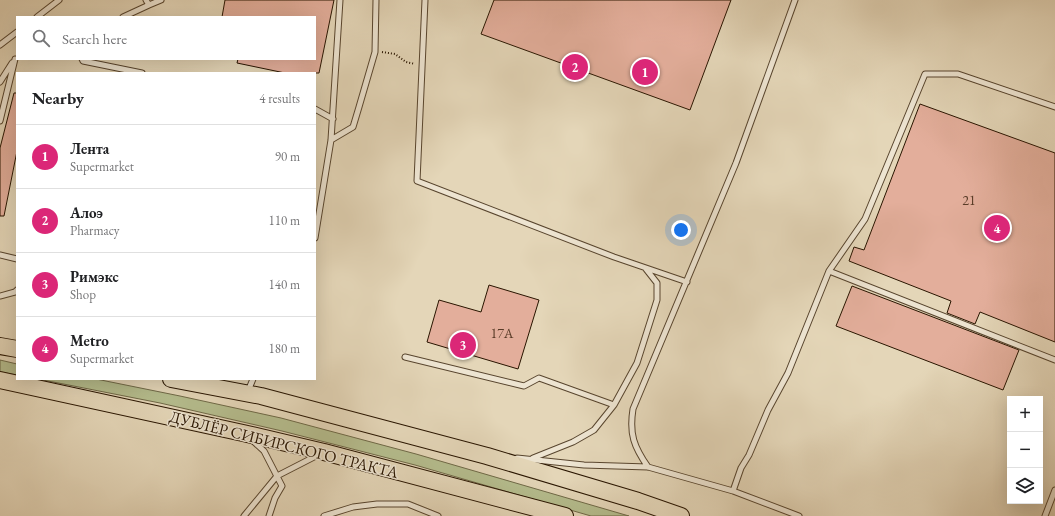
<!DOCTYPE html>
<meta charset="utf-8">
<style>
:root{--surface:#fff;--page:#f2f2f2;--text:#202124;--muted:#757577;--line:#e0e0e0;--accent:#db2777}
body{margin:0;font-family:"EB Garamond",serif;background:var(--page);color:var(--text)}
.controls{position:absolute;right:12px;bottom:12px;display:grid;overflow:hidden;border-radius:0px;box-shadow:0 4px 16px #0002}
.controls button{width:36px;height:36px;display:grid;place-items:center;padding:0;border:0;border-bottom:1px solid var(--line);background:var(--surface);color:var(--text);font:20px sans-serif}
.you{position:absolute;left:681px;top:230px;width:14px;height:14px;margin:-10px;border:3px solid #fff;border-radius:50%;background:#1a73e8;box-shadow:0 0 0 6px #1a73e833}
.badge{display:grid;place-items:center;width:26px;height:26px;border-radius:50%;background:var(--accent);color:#fff;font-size:13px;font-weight:700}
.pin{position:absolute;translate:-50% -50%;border:2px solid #fff;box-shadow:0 1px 4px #0006}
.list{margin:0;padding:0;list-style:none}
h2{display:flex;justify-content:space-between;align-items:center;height:52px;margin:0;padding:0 16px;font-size:17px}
h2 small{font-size:13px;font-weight:400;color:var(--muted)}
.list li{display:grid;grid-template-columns:26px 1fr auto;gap:12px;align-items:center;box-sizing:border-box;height:64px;padding:0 16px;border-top:1px solid var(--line)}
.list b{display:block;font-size:15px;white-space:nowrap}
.list p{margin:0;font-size:13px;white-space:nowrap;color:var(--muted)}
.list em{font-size:13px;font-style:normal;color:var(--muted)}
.icon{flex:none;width:22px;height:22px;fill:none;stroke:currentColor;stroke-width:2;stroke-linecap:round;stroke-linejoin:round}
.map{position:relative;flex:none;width:1055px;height:516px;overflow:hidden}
.search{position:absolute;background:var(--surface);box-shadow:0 4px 16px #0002;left:16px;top:16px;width:300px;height:44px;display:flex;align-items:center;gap:10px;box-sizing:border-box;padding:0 14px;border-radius:0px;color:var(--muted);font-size:15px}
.panel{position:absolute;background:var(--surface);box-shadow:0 4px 16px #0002;left:16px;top:72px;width:300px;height:308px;border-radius:0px}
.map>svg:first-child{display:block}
.green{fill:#b5bd8e;stroke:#6f6947}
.building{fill:#e3ae9b;stroke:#291500}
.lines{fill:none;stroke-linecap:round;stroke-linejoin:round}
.lane-casing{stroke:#58452e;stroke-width:7}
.primary-casing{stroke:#291500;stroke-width:18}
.path{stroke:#291500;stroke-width:2;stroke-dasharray:1 2;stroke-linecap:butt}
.lane{stroke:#ede4d1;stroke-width:5}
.primary{stroke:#e4d6b8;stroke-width:16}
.labels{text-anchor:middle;stroke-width:3;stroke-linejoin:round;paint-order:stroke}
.number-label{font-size:14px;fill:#583b27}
.street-label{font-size:16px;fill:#291500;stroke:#ede4d1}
</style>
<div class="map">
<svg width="1055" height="516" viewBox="0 0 1055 516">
<rect width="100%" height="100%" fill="#e4d6b8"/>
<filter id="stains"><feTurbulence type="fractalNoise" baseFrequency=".005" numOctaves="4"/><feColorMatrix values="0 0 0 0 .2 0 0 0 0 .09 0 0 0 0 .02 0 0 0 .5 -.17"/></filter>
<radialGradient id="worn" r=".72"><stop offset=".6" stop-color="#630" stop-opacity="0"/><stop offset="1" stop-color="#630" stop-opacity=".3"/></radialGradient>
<path class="green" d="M0,360L17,364V375L0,372Z
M38,379H96L180,396L281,418L416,454L629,516H591L415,465L282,431L160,403Z"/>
<path class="building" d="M225,0H334L319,73H285L237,63L238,59H315V17H222Z
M494,0H731L690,110L481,34Z
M14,93H17V151L4,216H0V148Z
M920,104L1055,153V342L980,312L975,324L947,313L951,301L849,261L854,247L864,250Z
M489,285L539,300L518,369L427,342L439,300L481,312Z
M852,286L1019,350L1003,390L836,326Z"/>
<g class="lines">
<g class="lane-casing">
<path id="lane" d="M425,0L417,181L614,257L687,282
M149,5L161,0
M37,17L59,0
M123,17L149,5L146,0
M0,45L17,32
M82,59L83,61L142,73
M0,82L12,63
M315,109L333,119
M0,121L15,59
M331,140L353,127L359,107L375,52L376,0
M315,238L331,140L340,0
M0,255L17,259
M829,271L865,219L925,74H958L1055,107
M0,296L15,292L17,290
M405,357L524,386L539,378L614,405
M248,391L253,379
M252,440L264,451L282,486L275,498L269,516
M517,458L584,465L648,467L733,491L799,516
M533,458L573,442L594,430L614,405L637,363L657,300V283L646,269
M648,467C634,447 629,434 633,409L736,163L795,0
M733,491L741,468L749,455L768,410L788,373L829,271L1055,360
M244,516L277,476L318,455
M324,516L353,507L377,504H408L438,516
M1045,516L1055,490"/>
</g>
<g class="primary-casing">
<path id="primary" d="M0,346L17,349
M171,379L261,396L487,456L638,501L681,516
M0,380L243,433L324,452L565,516"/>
</g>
<path class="path" d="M382,52L395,54L406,62L415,64"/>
<use href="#lane" class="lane"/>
<use href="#primary" class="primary"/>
</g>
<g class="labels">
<g class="number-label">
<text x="969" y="205">21</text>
<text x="502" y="338">17А</text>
</g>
<g class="street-label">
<text transform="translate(284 444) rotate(14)" y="6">ДУБЛЁР СИБИРСКОГО ТРАКТА</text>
</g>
</g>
<rect width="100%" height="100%" filter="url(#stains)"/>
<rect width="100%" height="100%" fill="url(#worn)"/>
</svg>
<div class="controls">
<button>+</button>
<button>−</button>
<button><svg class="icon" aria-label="layers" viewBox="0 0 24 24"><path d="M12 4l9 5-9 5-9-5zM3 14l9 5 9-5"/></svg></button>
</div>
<div class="you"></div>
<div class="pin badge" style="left:645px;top:72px">1</div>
<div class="pin badge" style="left:575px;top:67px">2</div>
<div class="pin badge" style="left:463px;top:345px">3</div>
<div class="pin badge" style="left:997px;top:228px">4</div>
<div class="search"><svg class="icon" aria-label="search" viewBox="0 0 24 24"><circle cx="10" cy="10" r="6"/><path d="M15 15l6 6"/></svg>Search here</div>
<section class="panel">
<h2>Nearby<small>4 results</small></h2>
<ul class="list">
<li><span class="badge">1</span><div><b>Лента</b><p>Supermarket</p></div><em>90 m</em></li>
<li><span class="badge">2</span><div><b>Алоэ</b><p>Pharmacy</p></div><em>110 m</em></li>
<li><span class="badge">3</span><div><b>Римэкс</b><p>Shop</p></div><em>140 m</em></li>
<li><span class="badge">4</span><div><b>Metro</b><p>Supermarket</p></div><em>180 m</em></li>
</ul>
</section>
</div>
